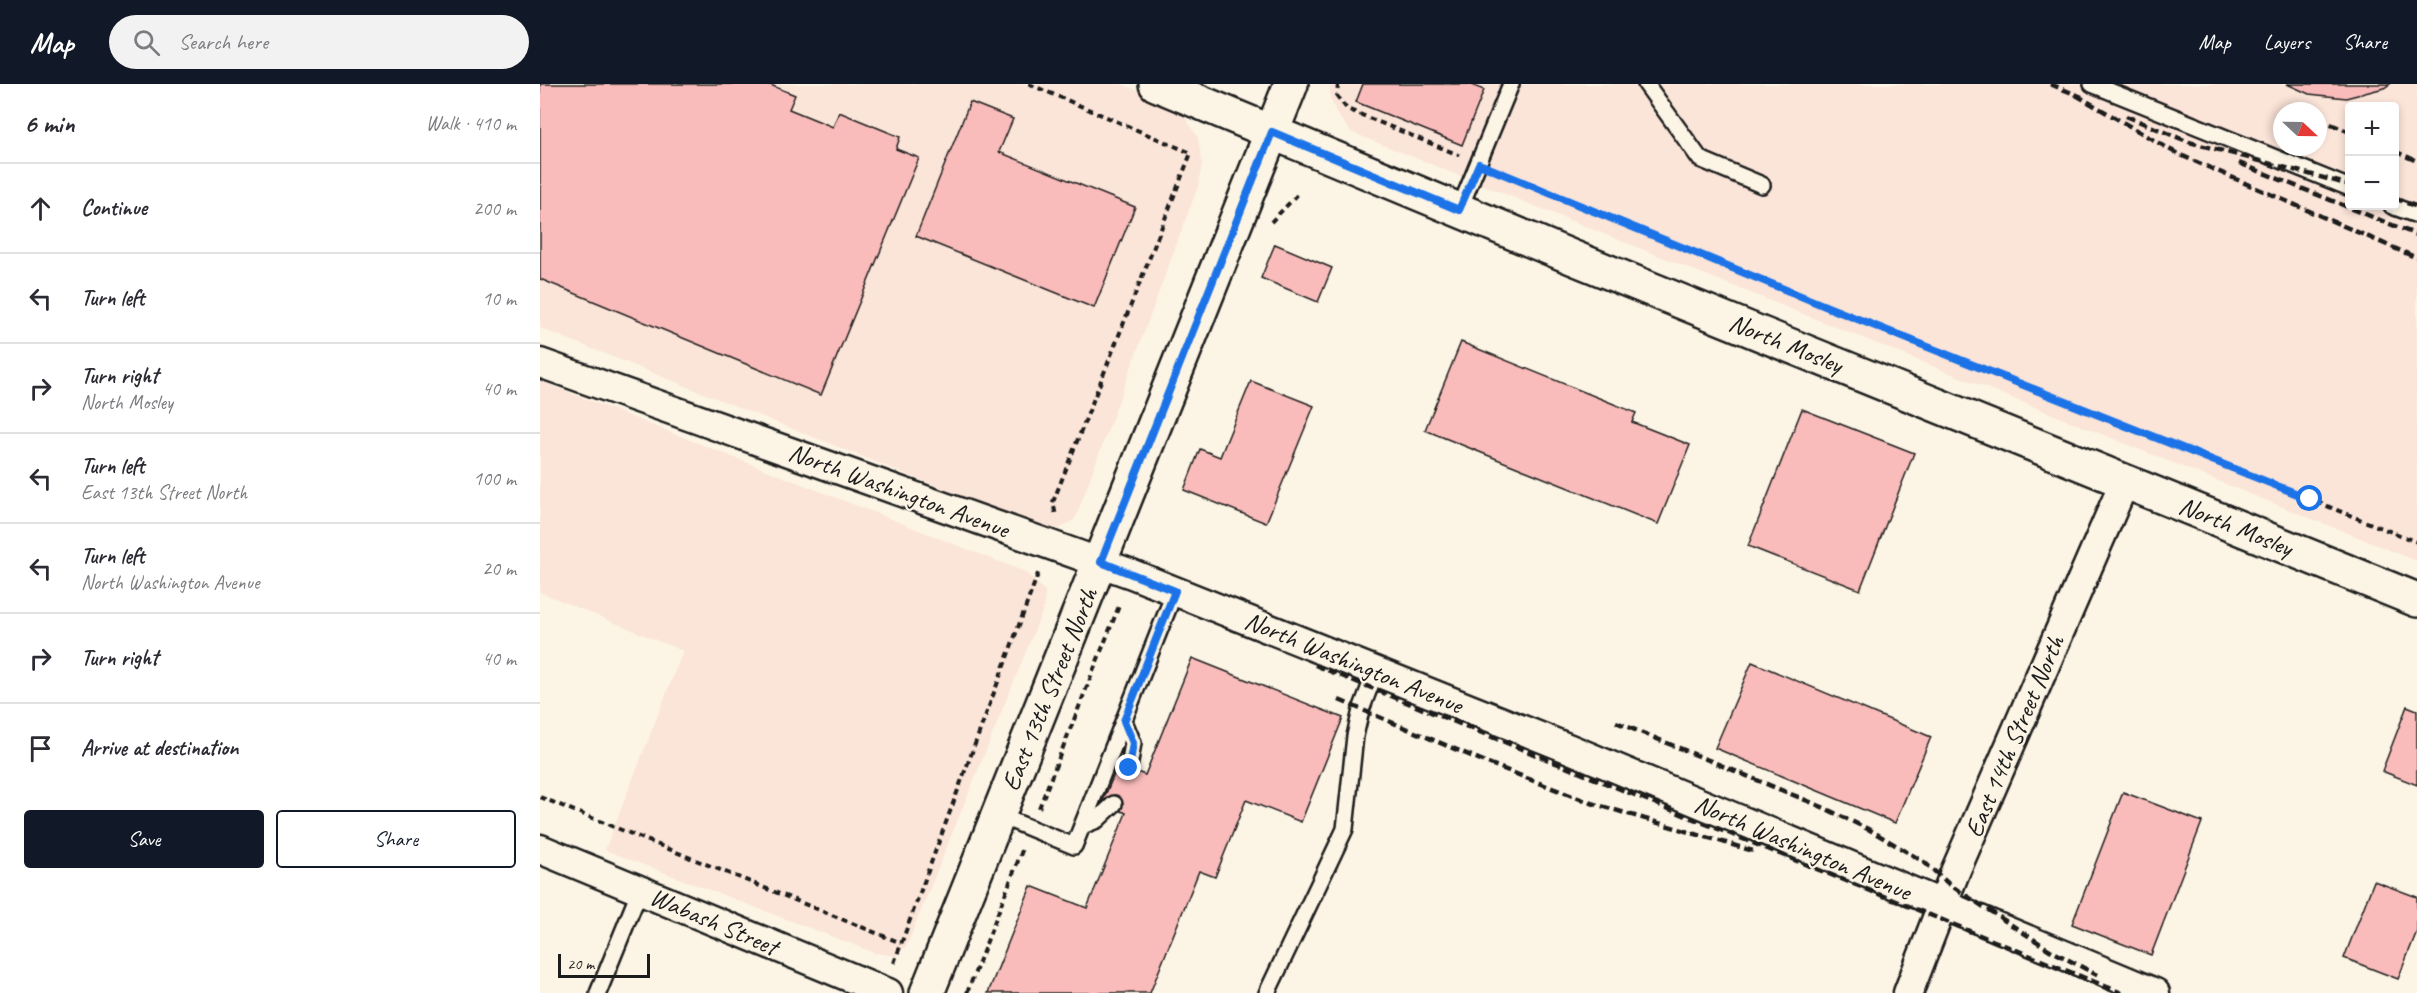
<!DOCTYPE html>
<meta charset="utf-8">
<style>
:root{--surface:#fff;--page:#f2f2f3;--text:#2b2b33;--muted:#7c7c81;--line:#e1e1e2;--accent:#111827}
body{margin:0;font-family:Caveat,sans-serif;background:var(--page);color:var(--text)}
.controls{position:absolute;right:18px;top:18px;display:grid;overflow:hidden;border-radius:6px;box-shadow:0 3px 9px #0003}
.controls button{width:54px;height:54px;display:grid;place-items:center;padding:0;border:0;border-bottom:2px solid var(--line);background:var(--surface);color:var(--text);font:30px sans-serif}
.compass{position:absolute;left:1733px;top:18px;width:54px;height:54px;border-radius:50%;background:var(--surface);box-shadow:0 3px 9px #0003;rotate:112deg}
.scale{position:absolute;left:18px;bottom:15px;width:92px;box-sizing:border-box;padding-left:6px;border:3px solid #1c1c1c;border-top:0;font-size:16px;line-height:21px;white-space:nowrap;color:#1c1c1c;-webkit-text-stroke:4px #fcf5e5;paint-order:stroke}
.stop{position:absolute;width:18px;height:18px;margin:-14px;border:4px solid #1a73e8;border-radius:50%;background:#fff}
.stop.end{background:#1a73e8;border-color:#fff;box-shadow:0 2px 6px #0008}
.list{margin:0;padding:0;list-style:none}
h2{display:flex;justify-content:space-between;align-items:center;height:78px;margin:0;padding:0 24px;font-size:26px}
h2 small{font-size:20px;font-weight:400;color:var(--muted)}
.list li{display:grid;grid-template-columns:39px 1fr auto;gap:18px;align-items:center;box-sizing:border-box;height:90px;padding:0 24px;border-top:2px solid var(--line)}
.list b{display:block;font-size:22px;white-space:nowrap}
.list p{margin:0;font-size:20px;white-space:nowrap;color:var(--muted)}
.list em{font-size:20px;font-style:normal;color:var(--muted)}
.actions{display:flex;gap:12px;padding:18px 24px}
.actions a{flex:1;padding:14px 0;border:2px solid var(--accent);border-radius:6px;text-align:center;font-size:21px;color:var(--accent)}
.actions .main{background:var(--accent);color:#fff}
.icon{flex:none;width:33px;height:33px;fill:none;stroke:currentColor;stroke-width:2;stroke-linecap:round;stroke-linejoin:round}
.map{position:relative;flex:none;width:1877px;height:909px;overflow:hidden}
header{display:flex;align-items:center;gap:36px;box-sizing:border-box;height:84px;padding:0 30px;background:var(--accent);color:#fff}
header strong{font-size:28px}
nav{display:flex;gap:33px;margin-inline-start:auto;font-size:21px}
.search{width:420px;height:54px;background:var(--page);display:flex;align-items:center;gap:15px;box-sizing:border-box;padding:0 21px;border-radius:33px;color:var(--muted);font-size:22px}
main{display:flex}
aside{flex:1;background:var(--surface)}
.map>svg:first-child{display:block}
.built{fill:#fbe4d8;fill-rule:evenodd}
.building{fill:#f9bcbb;stroke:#1c1c1c;stroke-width:1.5}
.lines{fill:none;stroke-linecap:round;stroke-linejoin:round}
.lane-casing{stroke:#1c1c1c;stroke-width:20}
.street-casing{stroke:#1c1c1c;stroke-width:33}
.secondary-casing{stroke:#1c1c1c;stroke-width:38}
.path{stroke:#1c1c1c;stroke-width:4;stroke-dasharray:6 4.5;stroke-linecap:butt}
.lane{stroke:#fcf5e5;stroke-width:15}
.street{stroke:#fcf5e5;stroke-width:28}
.secondary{stroke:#fcf5e5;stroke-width:33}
.rail{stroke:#1c1c1c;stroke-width:4.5;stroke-dasharray:9 4.5;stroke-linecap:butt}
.route{stroke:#1a73e8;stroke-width:8}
.labels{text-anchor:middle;stroke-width:4.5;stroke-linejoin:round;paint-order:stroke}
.street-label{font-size:26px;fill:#1c1c1c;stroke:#fcf5e5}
</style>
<header>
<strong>Map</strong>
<div class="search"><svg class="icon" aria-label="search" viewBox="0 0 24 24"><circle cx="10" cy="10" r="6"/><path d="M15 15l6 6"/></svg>Search here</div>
<nav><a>Map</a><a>Layers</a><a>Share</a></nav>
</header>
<main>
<aside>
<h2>6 min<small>Walk · 410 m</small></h2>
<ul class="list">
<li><svg class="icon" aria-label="ahead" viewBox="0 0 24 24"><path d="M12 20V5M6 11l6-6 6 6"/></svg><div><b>Continue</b></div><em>200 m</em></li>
<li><svg class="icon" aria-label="left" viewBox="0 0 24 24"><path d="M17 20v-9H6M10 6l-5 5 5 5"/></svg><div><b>Turn left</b></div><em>10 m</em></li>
<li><svg class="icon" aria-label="right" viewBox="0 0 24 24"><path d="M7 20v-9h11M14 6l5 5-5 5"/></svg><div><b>Turn right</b><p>North Mosley</p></div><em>40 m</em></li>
<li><svg class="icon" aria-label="left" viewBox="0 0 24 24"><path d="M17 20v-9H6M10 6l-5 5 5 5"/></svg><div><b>Turn left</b><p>East 13th Street North</p></div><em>100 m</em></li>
<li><svg class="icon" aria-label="left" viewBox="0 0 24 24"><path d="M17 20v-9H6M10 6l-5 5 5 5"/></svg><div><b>Turn left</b><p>North Washington Avenue</p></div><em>20 m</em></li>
<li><svg class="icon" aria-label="right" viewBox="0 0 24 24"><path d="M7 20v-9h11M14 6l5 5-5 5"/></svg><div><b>Turn right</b></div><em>40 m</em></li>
<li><svg class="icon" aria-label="arrive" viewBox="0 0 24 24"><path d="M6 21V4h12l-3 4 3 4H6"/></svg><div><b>Arrive at destination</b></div></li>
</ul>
<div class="actions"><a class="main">Save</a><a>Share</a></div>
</aside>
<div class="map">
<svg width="1877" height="909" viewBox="0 0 1877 909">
<rect width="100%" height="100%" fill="#fcf5e5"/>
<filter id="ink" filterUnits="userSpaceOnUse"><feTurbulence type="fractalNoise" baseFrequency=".0167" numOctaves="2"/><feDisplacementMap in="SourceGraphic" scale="12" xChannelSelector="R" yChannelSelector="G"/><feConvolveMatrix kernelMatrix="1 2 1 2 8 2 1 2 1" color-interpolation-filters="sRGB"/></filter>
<g filter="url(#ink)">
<path class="built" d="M0,0H581L618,14L643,30L658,54L662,79L658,102L535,435L519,445L499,443L0,244Z
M790,0H1877V477L811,48L797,30L790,14ZM1810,22H1854V122H1810ZM1742,27H1778V63H1742Z
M0,297L485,488L505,507L504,523L367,861L357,872L335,869L65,766L143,567L0,508Z"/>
<path class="building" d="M0,0H228L255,11L249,25L293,43L299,28L360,53L356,65L379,74L281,311L0,195Z
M823,0H929L944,6L922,61L816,18Z
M1747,0H1850L1844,4L1806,14L1769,10Z
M430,18L473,35L459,68L595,123L554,224L376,152Z
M735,160L792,184L778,218L721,194Z
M921,258L1096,329L1092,338L1150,361L1118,440L885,346Z
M711,297L774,322L726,439L644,406L660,365L680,373Z
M1262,325L1374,369L1320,506L1208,462Z
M652,574L803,634L761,738L706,716L675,793L659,787L610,909H448L491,802L547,824L586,729L562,719L578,681L605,691Z
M1212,578L1391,653L1355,739L1175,664Z
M1867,622L1877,626V701L1842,687Z
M1583,708L1662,738L1611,871L1532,840Z
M1834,797L1877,813V847L1858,895L1804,874Z"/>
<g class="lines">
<g class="lane-casing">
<path id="lane" d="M1106,0L1160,75L1222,101
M1552,0L1810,104
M1852,122L1877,131
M919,126L971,0
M584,637L593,659L589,684
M458,731L534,762L635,507
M542,742L557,736L574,720
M58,909L100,806
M727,909L805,745L815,652L821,626L836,586"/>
</g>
<g class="street-casing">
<path id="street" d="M0,279L592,490L1030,665L1615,909
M0,765L348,909
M1368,909L1415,788L1585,397"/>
</g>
<g class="secondary-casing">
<path id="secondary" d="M616,0L1034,174L1877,516
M387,909L751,0"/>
</g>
<path class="path" d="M489,0L651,69L513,418L516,432
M798,0L797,12L807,25L919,71
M959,88L1290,224L1877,458
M731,138L759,109
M0,713L361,859
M499,724L579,522
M354,879L499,487
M427,909L483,764"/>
<use href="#lane" class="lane"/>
<use href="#street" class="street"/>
<use href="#secondary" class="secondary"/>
<path class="rail" d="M1510,0L1542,13
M1536,11L1636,69L1877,174
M1755,25L1760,27
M1586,32L1649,58L1810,101
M1778,35L1810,48
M1854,67L1877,77
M1699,79L1877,151
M1854,114L1877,123
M775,581L1582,909
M799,616L948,679L1048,718L1213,767
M1076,638L1280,722L1330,746L1384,778L1410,801L1510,866L1557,891"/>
</g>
</g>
<g class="lines" filter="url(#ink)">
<path class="route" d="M589,684L593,659L584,637L635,507L561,478L732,48L919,126L939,80L1290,224L1770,415"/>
</g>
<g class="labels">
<g class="street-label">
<text transform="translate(1246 259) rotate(22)" y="9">North Mosley</text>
<text transform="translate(359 406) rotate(20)" y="9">North Washington Avenue</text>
<text transform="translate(1696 442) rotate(22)" y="9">North Mosley</text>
<text transform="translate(814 578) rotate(22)" y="9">North Washington Avenue</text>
<text transform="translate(509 605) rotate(-68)" y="9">East 13th Street North</text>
<text transform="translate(1474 652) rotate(-67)" y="9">East 14th Street North</text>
<text transform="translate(1263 763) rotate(23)" y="9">North Washington Avenue</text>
<text transform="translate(174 837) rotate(23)" y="9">Wabash Street</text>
</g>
</g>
</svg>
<div class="controls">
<button>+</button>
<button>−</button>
</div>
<svg class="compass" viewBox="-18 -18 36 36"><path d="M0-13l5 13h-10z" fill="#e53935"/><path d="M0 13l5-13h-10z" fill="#7c7c81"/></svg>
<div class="scale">20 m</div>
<div class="stop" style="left:1770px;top:415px"></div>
<div class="stop end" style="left:589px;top:684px"></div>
</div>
</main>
